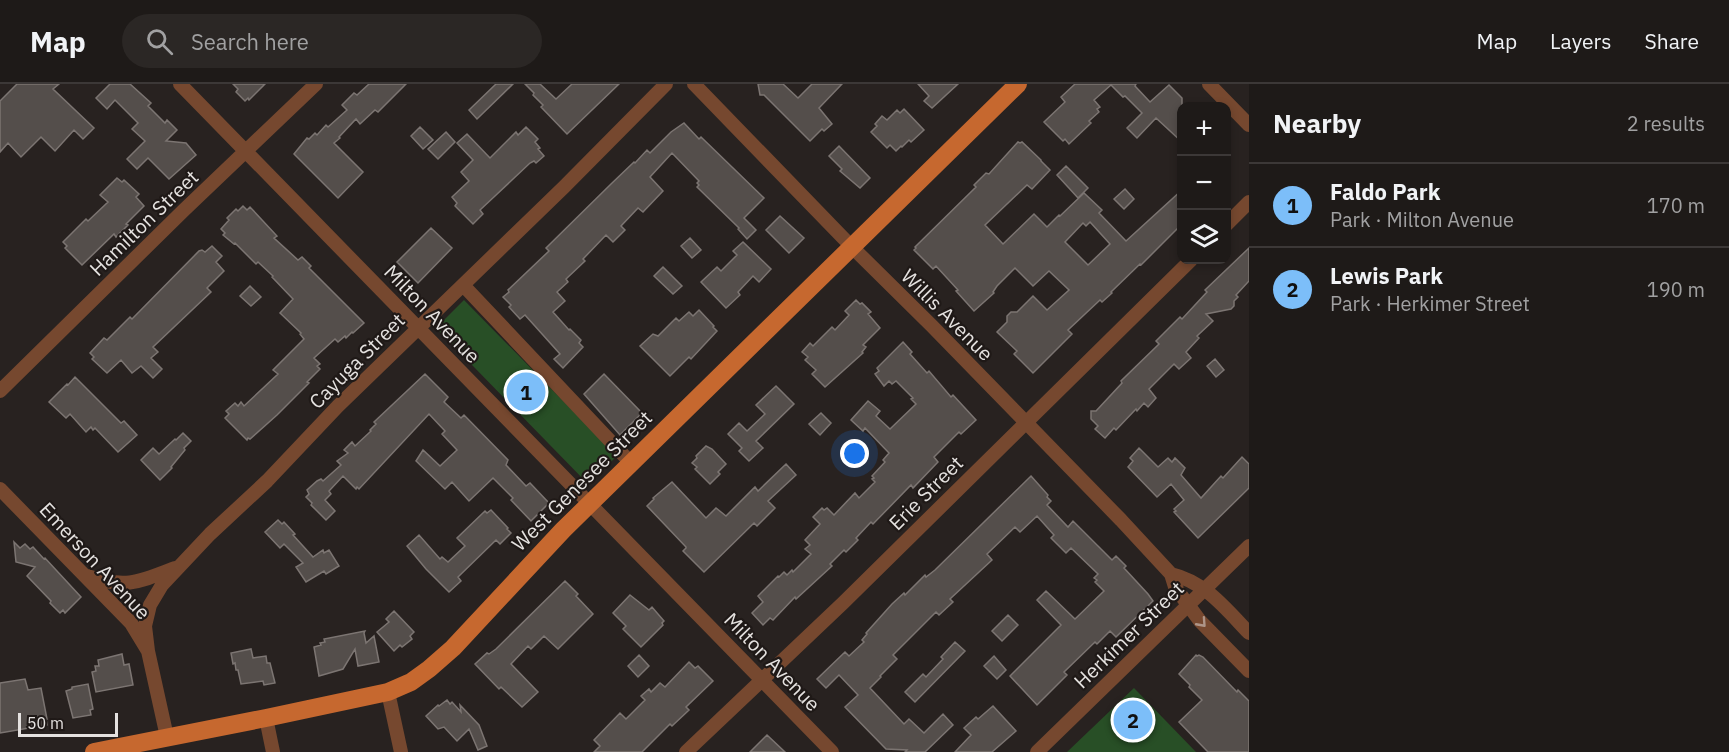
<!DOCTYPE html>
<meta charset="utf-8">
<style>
:root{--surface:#1e1a18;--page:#2b2725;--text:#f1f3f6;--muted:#a1a1a2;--line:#3c3837;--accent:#7cbef9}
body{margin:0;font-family:"IBM Plex Sans",sans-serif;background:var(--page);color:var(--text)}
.controls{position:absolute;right:18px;top:18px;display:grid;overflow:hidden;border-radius:12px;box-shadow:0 3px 9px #0003}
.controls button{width:54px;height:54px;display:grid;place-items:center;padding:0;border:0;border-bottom:2px solid var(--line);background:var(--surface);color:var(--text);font:30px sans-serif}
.scale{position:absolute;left:18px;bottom:15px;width:100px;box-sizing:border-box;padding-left:6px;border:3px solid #e5e2e0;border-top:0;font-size:16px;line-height:21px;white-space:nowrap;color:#e5e2e0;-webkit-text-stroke:4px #1f1917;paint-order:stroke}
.you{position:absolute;left:855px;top:370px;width:21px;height:21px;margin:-15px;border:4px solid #fff;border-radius:50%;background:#1a73e8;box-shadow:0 0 0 9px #1a73e833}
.badge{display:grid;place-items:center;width:39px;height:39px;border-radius:50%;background:var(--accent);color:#111;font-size:20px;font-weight:700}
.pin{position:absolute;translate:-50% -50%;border:3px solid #fff;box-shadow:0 2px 6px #0006}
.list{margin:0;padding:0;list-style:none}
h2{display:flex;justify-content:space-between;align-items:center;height:78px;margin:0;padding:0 24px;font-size:26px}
h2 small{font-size:20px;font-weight:400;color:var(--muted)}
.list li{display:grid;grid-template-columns:39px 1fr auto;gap:18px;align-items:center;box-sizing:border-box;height:84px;padding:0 24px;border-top:2px solid var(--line)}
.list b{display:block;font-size:22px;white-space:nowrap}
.list p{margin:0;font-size:20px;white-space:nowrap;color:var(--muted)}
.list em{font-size:20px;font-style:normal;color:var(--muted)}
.icon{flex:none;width:33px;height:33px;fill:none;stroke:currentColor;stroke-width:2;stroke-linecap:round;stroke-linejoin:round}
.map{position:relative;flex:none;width:1249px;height:668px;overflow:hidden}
header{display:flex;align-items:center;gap:36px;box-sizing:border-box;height:84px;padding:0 30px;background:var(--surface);border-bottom:2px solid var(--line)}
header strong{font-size:28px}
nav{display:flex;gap:33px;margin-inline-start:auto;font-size:21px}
.search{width:420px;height:54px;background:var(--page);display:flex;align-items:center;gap:15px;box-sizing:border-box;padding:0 21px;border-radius:33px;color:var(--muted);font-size:22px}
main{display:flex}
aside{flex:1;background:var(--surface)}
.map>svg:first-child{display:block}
.green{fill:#284f26}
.building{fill:#544e4b;stroke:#7c7572;stroke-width:1.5;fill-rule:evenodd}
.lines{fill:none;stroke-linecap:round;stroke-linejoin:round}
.minor{stroke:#76482f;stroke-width:14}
.major{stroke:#c6682f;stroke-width:18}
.oneway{stroke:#ae9588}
.labels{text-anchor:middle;stroke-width:4.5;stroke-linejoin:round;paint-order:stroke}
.street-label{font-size:20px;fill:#e5e2e0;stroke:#1f1917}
</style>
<header>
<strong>Map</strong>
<div class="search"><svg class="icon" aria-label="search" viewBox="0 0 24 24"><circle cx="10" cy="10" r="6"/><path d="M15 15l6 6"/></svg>Search here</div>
<nav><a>Map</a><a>Layers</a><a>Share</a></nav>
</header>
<main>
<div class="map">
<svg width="1249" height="668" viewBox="0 0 1249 668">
<rect width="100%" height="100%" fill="#282220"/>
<path class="green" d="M464,216L617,372L588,400L436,244Z
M1134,604L1196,668H1067Z"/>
<path class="building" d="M17,0H59L53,5L94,44L83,55L74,46L55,67L41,53L21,73L8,59L0,68V17Z
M110,0H130L151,19L148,22L165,39L167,36L177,46L166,57L186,59L196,71L169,95L148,74L137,85L127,75L145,57L132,45L138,39L115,16L107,25L96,14Z
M233,0H265L249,16L248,14L245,17L236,8L238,5Z
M369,0H406L378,28L375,26L360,40L356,35L339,53L340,54L334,59L363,88L338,114L294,70L307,54L309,55L315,49L317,51L326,41L328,43L347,26L342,21L354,9L357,11Z
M496,0H513L477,35L469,26Z
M525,0H540L556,15L572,0H619L567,50L541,23L543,21L533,11L534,9Z
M758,0H783L798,14L812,0H842L819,24L832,40L824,47L822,45L810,57L764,11H760Z
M918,0H958L932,24L924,17L929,12Z
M1075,0H1136L1135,2L1150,18L1169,1L1182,14V58L1156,34L1137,54L1127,44L1142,29L1125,12L1123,13L1111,1L1094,16L1100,23L1097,25L1099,28L1089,37L1091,39L1069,60L1065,55L1063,57L1044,38L1065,18L1061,13Z
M904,25L924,46L911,58L909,56L902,63L901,62L896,67L890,61L887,64L871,48L877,42L875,40L882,32L887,36L897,26L900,29Z
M684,39L699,55L701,53L764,114L744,134L756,146L747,155L738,145L739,144L697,103L699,101L697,99L699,97L672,69L650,93L663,107L643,128L638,124L621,142L625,146L613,158L606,151L583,175L585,177L566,195L568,198L557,208L565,217L553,228L569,246L570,245L581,256L579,259L583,263L563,284L554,275L560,270L525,231L520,235L509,223L511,221L503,213L509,208L508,206L549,167L546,164L611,100L634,78L635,79L647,66L650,69L671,48Z
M420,43L433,56L423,65L411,52Z
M526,43L538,55L535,58L540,64L538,65L544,72L536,79L534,77L530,79L495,112L480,126L483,130L473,140L455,122L457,119L452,113L469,97L461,88L473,76L457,59L467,50L490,74L516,48L518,51Z
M446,48L455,58L438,75L428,65Z
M1018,58L1020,59L1022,58L1041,76V77L1050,86L1032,105L1027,101L985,141L1003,160L1034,130L1047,143L1059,131L1060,132L1084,109L1102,126L1099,129L1126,157L1182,106V140L1141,181L1140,180L1111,208L1112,209L1102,218L1100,216L1068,246L1072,250L1033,289L1014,270L1017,267L997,248L1007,238V232L1011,228H1017L1033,212L1047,226L1069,206L1049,187L1033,202L1015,184L997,202L993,208L994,209L974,227L956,207L958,206L936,182L933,185L914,166L916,164L915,163L976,103L974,101L986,89L989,90ZM1090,138L1110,160L1088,181L1065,158L1083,139L1086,142Z
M839,62L870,94L860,104L840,87L842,85L829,72Z
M1066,82L1088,104L1078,114L1057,91Z
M117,94L122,98L124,96L139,110L136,113L144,122L126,140L128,141L116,153L114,150L82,181L65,164L67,162L63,158L86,135L88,137L108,118L100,111Z
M1125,105L1134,115L1124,125L1114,115Z
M243,122L247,126L250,123L277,152L274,154L298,176L302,173L311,182L309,184L364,239L353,249L352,248L346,254L345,252L338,258L335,255L314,274L320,280L317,282L320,285L307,298L309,299L277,331L250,355L248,354L247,356L225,334L229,330L226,327L235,319L238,322L241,318L244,322L278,290L273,286L304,255L300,250L301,249L280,229L293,215L272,193L273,192L258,178L256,180L235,159L234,160L223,151L225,149L221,145L229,136L227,134L236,125L238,127Z
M780,132L804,154L789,169L766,146Z
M431,144L452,164L418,199L397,178Z
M690,154L701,166L692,174L681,162Z
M743,158L771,185L759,198L753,192L738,208L740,211L726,224L701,198L717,183L721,187L737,171L733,167Z
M212,162L222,172L216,178L224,187L207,204L211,208L153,263L158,268L151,274L162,285L153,294L141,282L132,289L121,276L107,289L92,275L94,273L90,269L104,254L107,256L130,233L132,235L199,167L202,166L205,168Z
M1249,164V197L1236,211L1238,213L1234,217V222L1231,225L1206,230L1213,237L1197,252L1199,254L1186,268L1191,274L1179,285L1174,280L1149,305L1156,314L1148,323L1144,319L1137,327L1136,325L1116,346L1114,344L1105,354L1095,345L1098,342L1091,335V327H1096L1122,299L1121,297L1159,260L1156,257L1180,233L1182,235L1207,208L1205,206Z
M663,183L682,202L673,210L654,192Z
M250,202L261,213L251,222L240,212Z
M856,216L860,220L862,219L871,228L868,230L880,244L863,261L866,263L862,268L863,269L825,303L812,290L816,286L805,276L808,273L802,268L810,259L813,262L832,243L835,246L849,231L845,227Z
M699,226L714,242L713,243L717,247L691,275L689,273L670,292L640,262L653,250L658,252L676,234L679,237L689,228L693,232Z
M903,258L912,268L910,270L927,289L929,287L951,313L953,311L976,336L961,350L959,348L934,373L938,378L913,404L911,401L873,440L871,438L856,454L858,456L846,468L844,466L830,480L832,482L796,515L795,513L773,536L770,534L763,541L752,529L763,518L758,512L778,492L779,493L784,488L787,491L792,486L793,488L811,470L805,465L810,461L805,456L820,440L813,433L822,424L824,426L827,424L834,431L855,409L859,414L875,398L872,395L874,394L872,392L885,378L883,376L889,369L865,344L863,347L851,336L868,317L880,327L876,332L890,345L916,320L911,315L913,314L896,297L892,300L889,297L884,302L875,290L879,287L877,284Z
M1215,275L1224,286L1216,293L1207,282Z
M425,290L448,313L444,318L461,334L464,331L508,376L506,381L526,402L530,399L549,419L531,437L511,416L513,414L493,394L469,417L452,398L445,405L416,377L423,366L440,382L457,366L442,350L445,347L429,330L359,405L357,403L356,405L343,392L329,407L331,410L325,416L335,427L326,436L311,421L312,419L306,413L309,410L307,406L317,397L321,395L323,397L341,381L337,377L348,369L344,366L352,358L355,362L371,347L370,346L376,340L374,338Z
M604,290L642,329L620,351L584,310Z
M75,293L121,339L124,337L137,351L118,368L95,344L93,346L91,343L86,348L70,330L66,334L49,318L67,300L68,301Z
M776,302L794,320L756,357L763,364L749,377L739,367L742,364L728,350L739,339L747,347L765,330L756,321Z
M821,329L831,339L820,351L809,340Z
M183,349L191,357L184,364L185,366L171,383L172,384L160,396L141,376L153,364L159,370L175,355L176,356Z
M706,362L712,365L726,380L718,388L720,390L710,400L695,385L697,383L692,379L697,374L696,372Z
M1139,364L1158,383L1168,374L1172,378L1175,374L1185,384L1181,391L1201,414L1221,392L1223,394L1242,373L1249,380V404L1198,454L1174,428L1176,427L1174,425L1184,416L1171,400L1157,413L1128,383L1133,377L1130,374Z
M786,380L796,391L768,417L775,424L757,442L754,439L704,488L683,467L686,464V463L647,422L654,415L653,414L672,398L706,434L716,424L726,432L755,403L758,407Z
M1031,392L1048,411L1047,413L1051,417L1047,421L1068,443L1073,437L1112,476L1116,472L1126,482L1124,484L1148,510L1153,517L1116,553L1110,547L1097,560L1095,558L1064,588L1067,591L1037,621L1010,592L1061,541L1037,516L1046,507L1075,535L1104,507L1095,498L1097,496L1094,494L1098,490L1071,464L1066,469L1051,454L1054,451L1037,432L1020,448L1015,443L987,470L992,476L950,515L953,518L939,531L936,528L893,571L897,575L880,592L881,593L870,604L904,640L909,635L924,649L943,630L953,641L925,668H905L907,666L886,665L845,623L858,611L839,591L826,604L817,595L845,568L849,572L864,558L862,556L867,550L866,549L892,520L904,509L905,511L925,491L926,493L935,486Z
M491,426L508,444L507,445L511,449L500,460L496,456L458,493L461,497L449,508L426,485L407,462L419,451L440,475L442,473L448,478L465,462L457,454L485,427L487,429Z
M278,436L282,440L284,438L295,450L293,451L313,473L323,466L324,469L329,466L339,482L326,490L324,487L306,498L296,483L303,479L284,460L280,464L265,448Z
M14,458L20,464L25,460L30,465L33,463L44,475L45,474L81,513L65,529L63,526L60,529L50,519L51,517L27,492L35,483L16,478Z
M565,497L578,510L576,512L593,530L558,565L544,552L531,565L528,562L511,580L538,608L522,623L501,603L499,605L475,580L487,569L489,570L496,565Z
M630,511L649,526L652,523L664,537L662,539L663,541L641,563L623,545L626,542L613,529Z
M394,527L414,548L410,552L412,555L402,563L400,561L394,567L377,548L389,538L386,535Z
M1008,531L1018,541L1002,557L992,547Z
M365,547L364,549L366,559L374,552L379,578L358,582L355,565L343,585L319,592L314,563L321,561L320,559L325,558L324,555Z
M955,558L965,567L915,618L905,608L923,590L926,593L943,575L941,573Z
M251,565L253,574L266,572L267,579H270L275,599L264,601L263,597L241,600L238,586H236L235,579L233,580L231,569Z
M122,570L124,581L129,580L133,601L96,608L92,588L96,587L95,582H99L98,576Z
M639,571L649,582L638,593L628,582Z
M1196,571L1197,572L1199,571L1203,573L1237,608L1238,606L1249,617V668H1208L1179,638L1202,616L1189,603L1190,601L1179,590Z
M994,572L1006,586L997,595L984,582Z
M689,578L695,584L698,582L713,597L686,623L689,626L672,642L670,640L642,668H594L600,662L594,656L620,629L626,635L645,616L641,612L649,605L651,608L660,599L665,603Z
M25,595L28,606L41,604L47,635H46L47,641L0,649V599Z
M88,600L93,625L90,626L91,631L73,634L66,607L72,605V603Z
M447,616L450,620L452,618L461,628L460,621L479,641L487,662L478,666L469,645L457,657L444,643L438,645L426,632L438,621L439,622Z
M993,622L1016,647L992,668H955L971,651L964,644L976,633L978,635Z
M767,651L785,668H750Z"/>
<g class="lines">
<path class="minor" d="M180,0L832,668
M694,0L852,163L932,242L1121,436L1171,490L1175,503L1200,537L1249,587
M1209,0L1249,41
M1226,141L1249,118
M463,201L631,379
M0,307L184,126L316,0
M0,405L131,539L148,567L167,653
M1171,490C1205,498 1225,524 1249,549
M87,492C126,505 139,498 175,484
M148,567L145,542L150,521L162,501L210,450L267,397L338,322L564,103L666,0
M388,608L401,668
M266,634L273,668
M686,668L843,519L1191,176
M1037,668L1249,462"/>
<path class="major" d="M94,668L266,634L388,608L411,598L429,585L453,564L563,446L1018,0"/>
</g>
<defs><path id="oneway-chevron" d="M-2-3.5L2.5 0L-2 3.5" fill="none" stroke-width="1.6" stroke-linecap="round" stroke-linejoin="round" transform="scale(1.5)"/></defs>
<use class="oneway" href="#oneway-chevron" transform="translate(1202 539) rotate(48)"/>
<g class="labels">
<g class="street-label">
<text transform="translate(144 139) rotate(-44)" y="7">Hamilton Street</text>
<text transform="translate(432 230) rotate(46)" y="7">Milton Avenue</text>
<text transform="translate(947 231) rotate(45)" y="7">Willis Avenue</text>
<text transform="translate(357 277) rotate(-45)" y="7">Cayuga Street</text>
<text transform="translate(582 397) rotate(-45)" y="7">West Genesee Street</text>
<text transform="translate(926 409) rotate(-45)" y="7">Erie Street</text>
<text transform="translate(95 477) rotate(47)" y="7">Emerson Avenue</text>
<text transform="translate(1129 551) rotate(-44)" y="7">Herkimer Street</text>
<text transform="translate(772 578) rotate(46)" y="7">Milton Avenue</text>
</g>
</g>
</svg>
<div class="controls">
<button>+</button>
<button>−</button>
<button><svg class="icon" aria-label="layers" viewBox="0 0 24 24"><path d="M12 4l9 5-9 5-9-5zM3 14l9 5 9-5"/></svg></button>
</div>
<div class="scale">50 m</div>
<div class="you"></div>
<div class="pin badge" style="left:526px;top:308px">1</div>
<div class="pin badge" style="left:1133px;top:636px">2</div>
</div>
<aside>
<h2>Nearby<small>2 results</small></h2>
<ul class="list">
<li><span class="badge">1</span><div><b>Faldo Park</b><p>Park · Milton Avenue</p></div><em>170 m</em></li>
<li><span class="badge">2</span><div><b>Lewis Park</b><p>Park · Herkimer Street</p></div><em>190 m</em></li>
</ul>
</aside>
</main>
